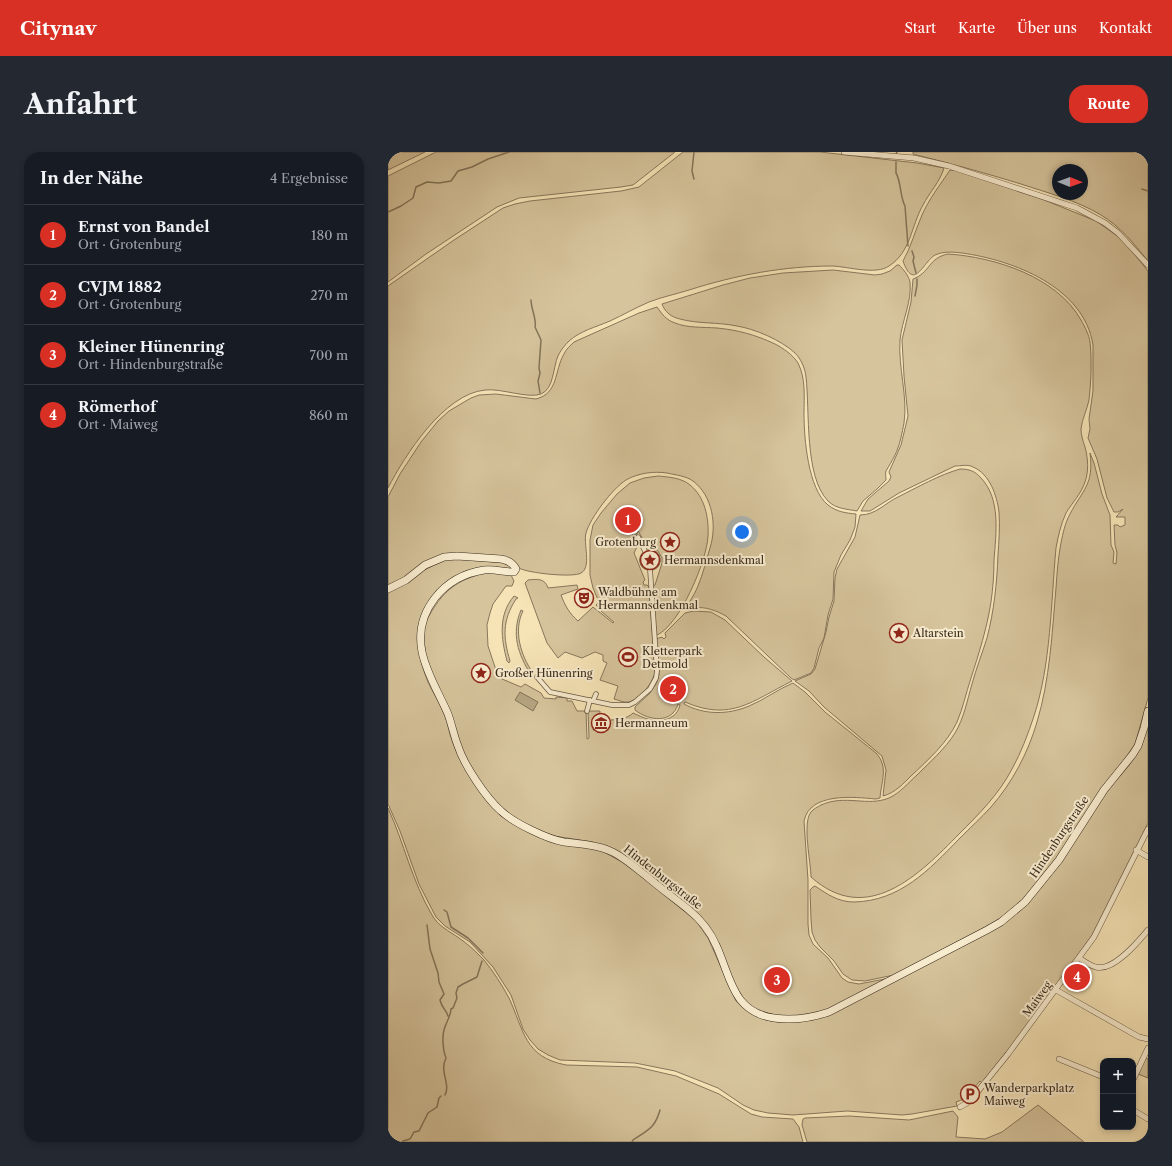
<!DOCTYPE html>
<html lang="de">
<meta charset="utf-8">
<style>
:root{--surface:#171b24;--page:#242831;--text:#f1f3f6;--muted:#9ea1a6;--line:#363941;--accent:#d93025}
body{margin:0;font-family:"Libre Caslon Text",serif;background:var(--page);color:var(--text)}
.controls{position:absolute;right:12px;bottom:12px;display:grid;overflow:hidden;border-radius:8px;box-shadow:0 2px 6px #0003}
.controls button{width:36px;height:36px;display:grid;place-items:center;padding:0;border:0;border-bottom:1px solid var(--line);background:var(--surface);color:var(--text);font:20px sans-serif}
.compass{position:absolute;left:664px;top:12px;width:36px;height:36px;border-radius:50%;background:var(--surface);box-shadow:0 2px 6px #0003;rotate:91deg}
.you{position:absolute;left:354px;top:380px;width:14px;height:14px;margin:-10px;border:3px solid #fff;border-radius:50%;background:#1a73e8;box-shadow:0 0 0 6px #1a73e833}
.badge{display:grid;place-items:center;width:26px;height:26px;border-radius:50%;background:var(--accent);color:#fff;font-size:13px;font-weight:700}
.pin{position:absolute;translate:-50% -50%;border:2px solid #fff;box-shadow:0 1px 4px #0006}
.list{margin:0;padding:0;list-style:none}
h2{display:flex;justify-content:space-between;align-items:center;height:52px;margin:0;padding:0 16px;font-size:17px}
h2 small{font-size:13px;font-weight:400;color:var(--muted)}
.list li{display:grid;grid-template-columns:26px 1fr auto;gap:12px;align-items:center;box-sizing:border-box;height:60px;padding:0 16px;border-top:1px solid var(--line)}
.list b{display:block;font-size:15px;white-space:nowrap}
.list p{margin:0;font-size:13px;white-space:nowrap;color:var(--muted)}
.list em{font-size:13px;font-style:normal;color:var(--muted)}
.map{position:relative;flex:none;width:760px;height:990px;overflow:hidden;border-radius:16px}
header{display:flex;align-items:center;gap:24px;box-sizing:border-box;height:56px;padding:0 20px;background:var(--accent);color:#fff}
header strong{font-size:19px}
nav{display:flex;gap:22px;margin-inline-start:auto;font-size:14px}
.intro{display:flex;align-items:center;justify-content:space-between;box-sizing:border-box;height:96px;padding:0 24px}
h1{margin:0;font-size:28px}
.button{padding:10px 18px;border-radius:16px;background:var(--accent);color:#fff;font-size:14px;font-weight:700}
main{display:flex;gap:24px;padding:0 24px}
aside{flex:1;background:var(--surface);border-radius:16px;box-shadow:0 2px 6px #0003}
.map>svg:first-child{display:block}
.green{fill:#d6c49c;stroke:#87775c;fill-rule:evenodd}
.water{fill:#b5a581;stroke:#837458}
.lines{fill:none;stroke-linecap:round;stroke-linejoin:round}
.stream{stroke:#837458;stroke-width:1.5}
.pedestrian-casing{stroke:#685842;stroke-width:5.5}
.minor-casing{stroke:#685842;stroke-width:6}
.secondary-casing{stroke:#382a1b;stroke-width:8}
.pedestrian{stroke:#f9edd0;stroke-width:4}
.minor{stroke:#f9edd0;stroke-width:5}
.secondary{stroke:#f9edd0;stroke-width:7}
.labels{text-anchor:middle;stroke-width:4;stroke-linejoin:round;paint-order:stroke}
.poi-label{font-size:11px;fill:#382a1b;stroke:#f9edd0;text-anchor:start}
.street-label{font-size:11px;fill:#382a1b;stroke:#f9edd0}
</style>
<header>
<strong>Citynav</strong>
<nav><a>Start</a><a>Karte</a><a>Über uns</a><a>Kontakt</a></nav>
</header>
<div class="intro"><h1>Anfahrt</h1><a class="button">Route</a></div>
<main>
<aside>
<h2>In der Nähe<small>4 Ergebnisse</small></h2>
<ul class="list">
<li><span class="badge">1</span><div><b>Ernst von Bandel</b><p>Ort · Grotenburg</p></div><em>180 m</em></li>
<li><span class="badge">2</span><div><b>CVJM 1882</b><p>Ort · Grotenburg</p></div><em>270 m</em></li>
<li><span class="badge">3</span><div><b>Kleiner Hünenring</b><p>Ort · Hindenburgstraße</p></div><em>700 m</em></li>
<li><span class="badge">4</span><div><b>Römerhof</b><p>Ort · Maiweg</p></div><em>860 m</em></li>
</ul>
</aside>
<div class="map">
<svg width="760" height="990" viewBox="0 0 760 990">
<rect width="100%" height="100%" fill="#f6e4b6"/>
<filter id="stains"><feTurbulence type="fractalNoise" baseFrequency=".005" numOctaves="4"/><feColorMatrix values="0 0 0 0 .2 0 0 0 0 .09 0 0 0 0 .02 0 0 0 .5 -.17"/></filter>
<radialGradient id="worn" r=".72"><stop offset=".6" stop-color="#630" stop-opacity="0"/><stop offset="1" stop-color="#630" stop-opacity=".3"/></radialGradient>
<path class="green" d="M0,0H37L0,18Z
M48,0H287L245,33L233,35L131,46L109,55L38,102L0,130V24Z
M295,0H432L529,11L556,16C552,30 541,41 535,53C523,74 523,100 501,114C488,123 461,115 445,114C396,114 348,123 301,138C288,142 274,145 261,150C247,156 235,163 222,169C208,175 192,179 181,189C177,193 172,199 170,204C165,215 166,237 153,242C140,247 113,236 97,238C56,242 17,303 0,336V134L66,88L115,56L127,52L142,49L233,39L251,35L256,31Z
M525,0H760V109C746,92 732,74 713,63C688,48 660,41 633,32C597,21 561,11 525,2ZM670,18H694V42H670Z
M562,18L571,19L649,45L708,69L728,83L738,92L760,119V546L747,592L668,706L635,747L614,765L599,774L506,823L477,829L464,828L455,822L446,809L432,795L427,788L424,780L423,767L422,738L425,735L427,734C439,742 450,750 466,750C512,749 541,718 571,687C582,676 593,666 603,655C624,631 640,601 649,570C662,527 664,481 668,436C669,421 670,406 673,391C675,381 677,371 682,362C695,337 706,333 702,301L706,311L714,342L722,363L723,393L726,400L725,411L728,412L729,401L727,393L726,373H730L732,375L737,373V365H728L735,357L730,360H726L719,346L709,307L700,286L702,277L701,267L705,239V193C696,135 625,108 574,101C565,100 556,99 547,103C535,110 526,140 515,109C523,95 527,79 534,63C541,47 552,33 562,18Z
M560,102C607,105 669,125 693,168C697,175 701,183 702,190C704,209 703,230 701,248C699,258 694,267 693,277C693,283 695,289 697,295C700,306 701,319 697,330C693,342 684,351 678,361C673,372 670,384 668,396C663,450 663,512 646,564C640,582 633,601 624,617C611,642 591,662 571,682C531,723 479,775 423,725C423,711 414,671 423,660C425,657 430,655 433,653C458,642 479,655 501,646C512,641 520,631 529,623C542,610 557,597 567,581C576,566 579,549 584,532C588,517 594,502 599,486C606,459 609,431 610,403C611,389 612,374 611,360C609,344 602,322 585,315C580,312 573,314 567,314L511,341L482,359H473L480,347L501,329L503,325L501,320L513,293L520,264L516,224L514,188L523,150L525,127C542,121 540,106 560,102Z
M509,113H511C515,117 521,124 522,130C524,150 514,168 512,188C510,215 520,245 516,271C514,281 512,293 507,303C504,309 501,314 498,319C497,322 498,325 498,328L489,337L475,349L469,359C459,357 448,357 440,349C416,324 422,259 418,225C417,216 413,207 407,201C393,188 367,177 349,174C330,170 310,172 292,167C283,165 277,160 274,152L335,133L362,126L395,121L445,118L487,123L494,122L502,119Z
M269,155C274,162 278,168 287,171C299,176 315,175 329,176C350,178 368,183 387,192C395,196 405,203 410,211C418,227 416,244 416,262C416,286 420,337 440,353C449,360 458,361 468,362L467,375L462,388L453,403L446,420L445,447L440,463L436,486L431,496L426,516L423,521L406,528L403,526L338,464C329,459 317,454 306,456C303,457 300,458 297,458C301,450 307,442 310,434C315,422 318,409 322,396C329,374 325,344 305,329C298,324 288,323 279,321C266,319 250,321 238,328C225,336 202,366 198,381C195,391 204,415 193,421C185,426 139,421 131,416C130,415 127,412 127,411L70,402L0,435V345L12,322L33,290L50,269L61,259L83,246L91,243L108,242L148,247C171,241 166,219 176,202C178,197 182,194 186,190L251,161Z
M572,317C581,317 587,319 593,326C613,347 608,381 606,408C606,422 605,436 603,450C599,476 591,501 583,526C578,541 575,556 569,570C559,591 541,607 524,623C516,631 507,641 495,644L498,618L494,604L436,555L421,539L407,529L423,522L427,517L438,480L441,465L446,449L447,426L449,417L467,385L472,363C488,363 497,351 510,345C530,335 551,323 572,317Z
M270,324C281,325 294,326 302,333C317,345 321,366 320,384C319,408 292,473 269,483L268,482L265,434L267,433L274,411V406L270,399L256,389L249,377L251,375L249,370L243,367V366L242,367L240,366V368L238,367V370L236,369L238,370L237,377L241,381L243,380L250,393L246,401L257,428L255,430L256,433H259L261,435L267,519C266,530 252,547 241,550C235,551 231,548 226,547L230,534L212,528L219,511L215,509V503L207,500L194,506L177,500L170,506L159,491L137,431L140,428C149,427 157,426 160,436L189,433L190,437L173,443C177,454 182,462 190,469L205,455L225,471L226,470L214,460L208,453L211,450L205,436L202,423V388L205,373L213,361L229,342L242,331L256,326Z
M61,406L118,411L125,416L123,418C105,412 80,415 65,426C25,452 23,489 40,530C45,541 52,551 56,562C60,571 61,582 65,591C72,610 82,625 93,641C99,648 104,656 111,662C119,669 131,671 141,675C161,682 181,689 201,696L214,699L234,710L271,738L308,769L320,786L348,849L357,857L378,868L391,870L425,868L615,772C663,736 684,688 718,641C727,628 739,618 747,605C753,596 756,584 760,574V671L704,783L637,876L594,931L592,929L576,947L568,950L569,954L524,962L514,963L459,959L405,963L380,961L366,958L355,953L330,936L287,919L247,911L172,908L160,903L150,897L142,888L135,877L123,843L105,815L82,790L57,774L48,765L31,732L12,679L0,652V440L39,414Z
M98,421H116L123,423L126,429L124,434H118L105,452L102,461L99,473L100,494L109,521L114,527L133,535L137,532L153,541L156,546L168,547V545L179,546V549H184L189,559H198L199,587L201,586L200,559H212L211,565H208L205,578H220L223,568C231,567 239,567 245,561C250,563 255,566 260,567C274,571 289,567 292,553L290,552C284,572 261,569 247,558V555L262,541L268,532L271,523L270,505L272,503L269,500L268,487L274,485L276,487L278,485L277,481L297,461L306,459L323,460L337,468L376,505L404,529C364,549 343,570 297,550L296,552C316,563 340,563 361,554C376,548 390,537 405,531L417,540L437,560L488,601C501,615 493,630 492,646L488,647C466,645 422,640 416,669L420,728V772L421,783L425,792L440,806L454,826L460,830L471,832L497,827L440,858L422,863L391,864L364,857L349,840L328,787L274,733L205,690L166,684L146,676L119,662L113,657C100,640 86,623 76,604C70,592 66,579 61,567C52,543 32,503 36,477C37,470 41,464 45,457C59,435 73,427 98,421Z
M126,444L130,446L128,447C114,469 115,485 122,509L121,511L119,509C113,486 110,463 126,444Z
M133,458L135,459C125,479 133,504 145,521L143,523C130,502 123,482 133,458Z
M0,656C16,691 24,729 44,763C50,774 61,779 71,786C80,792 88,800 96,808C105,819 114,833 121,846C136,878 136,905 178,913L249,915L288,924L331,942L363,962L374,965L405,967L411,975L415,990H0Z
M758,906L760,907V926L750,922Z
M650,953L696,990H419L414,973L415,967L417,966L461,964L521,968L565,959L570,965L568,985L597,987L614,980Z"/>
<path class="water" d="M132,540L150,550L145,559L127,548Z"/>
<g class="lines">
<path class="stream" d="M508,2L509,0
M508,10V21C513,29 512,45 517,54L520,94
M306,27L304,19L306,0
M754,37L760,39
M0,60L13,54L25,46L28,35L39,30L51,31L63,29L70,19L84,15L100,7L121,0
M524,99L526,105L525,109L528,121
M527,144L529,133V127
M143,148C143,157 149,168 147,175L153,188L151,216L152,221L150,229L152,241
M56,758L59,760L63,775L80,786L95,801
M39,773L42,797L50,821L51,830L56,842L52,848C54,857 58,857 60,864
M57,943C63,932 51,920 58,906C55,899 54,885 56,878C58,870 63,864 63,857L65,856L69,846L68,841L70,835L75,832L89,825L94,809
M14,990L15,989L22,987L26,980L31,979L40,961L49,955L51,946L53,944
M244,990L245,988C260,978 267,976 272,958"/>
<g class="pedestrian-casing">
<path id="pedestrian" d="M243,373L247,380
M250,385L251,387
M253,391L258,401
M254 408a8 8 0 1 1 16 0a8 8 0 1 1-16 0Z
M149,525L162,540L224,553H241L247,550L262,537L268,526L269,519L262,417
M205,549L208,542
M199,559L202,548"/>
</g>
<g class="minor-casing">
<path id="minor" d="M456,0L526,6L561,14L689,56L717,71L730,81L760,113
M748,698L760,705
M691,806C696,809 702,814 708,815C725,820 750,790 760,778
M668,838L751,885L760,887
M671,907L715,925
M745,928L760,896
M572,955L579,951L586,944L620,902L706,785L760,677
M745,958L760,967"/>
</g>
<g class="secondary-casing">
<path id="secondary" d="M0,437L18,428L37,413L56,405L69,404L113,407C119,408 125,411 128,417L126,420C116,420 107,417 96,418C56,424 26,459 34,500C39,523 51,541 60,562C64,573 66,584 70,594C76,613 98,646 113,659C126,671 159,687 176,690C191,692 206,692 220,698C234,703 245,714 257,723C271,735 286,746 301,758C312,767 322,779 328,793C343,825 344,860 386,866C406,869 423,866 441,860L599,778L613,770L637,750L671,708L716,638L745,602L750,594L756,576L760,559"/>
</g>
<use href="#pedestrian" class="pedestrian"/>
<use href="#minor" class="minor"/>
<use href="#secondary" class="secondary"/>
</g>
<defs>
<g id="sight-ring" transform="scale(1)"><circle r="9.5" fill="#f9edd0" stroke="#8f2418" stroke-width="1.5"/><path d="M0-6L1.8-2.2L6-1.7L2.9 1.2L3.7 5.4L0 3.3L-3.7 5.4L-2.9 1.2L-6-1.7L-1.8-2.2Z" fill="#8f2418"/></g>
<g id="theatre-ring" transform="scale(1)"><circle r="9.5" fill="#f9edd0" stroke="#8f2418" stroke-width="1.5"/><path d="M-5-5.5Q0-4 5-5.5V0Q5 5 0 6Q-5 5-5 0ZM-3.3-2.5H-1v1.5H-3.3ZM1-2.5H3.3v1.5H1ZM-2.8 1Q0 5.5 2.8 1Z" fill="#8f2418"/></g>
<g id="stadium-ring" transform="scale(1)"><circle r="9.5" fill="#f9edd0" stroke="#8f2418" stroke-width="1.5"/><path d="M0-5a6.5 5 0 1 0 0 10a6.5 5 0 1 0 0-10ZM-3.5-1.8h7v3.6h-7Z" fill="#8f2418"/></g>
<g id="museum-ring" transform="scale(1)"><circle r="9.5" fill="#f9edd0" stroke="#8f2418" stroke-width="1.5"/><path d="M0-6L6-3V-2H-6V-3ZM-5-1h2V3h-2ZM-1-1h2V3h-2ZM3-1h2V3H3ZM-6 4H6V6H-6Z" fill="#8f2418"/></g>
<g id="parking-ring" transform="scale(1)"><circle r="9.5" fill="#f9edd0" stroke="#8f2418" stroke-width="1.5"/><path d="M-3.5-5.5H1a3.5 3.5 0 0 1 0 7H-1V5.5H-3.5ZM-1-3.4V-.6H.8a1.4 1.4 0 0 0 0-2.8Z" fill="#8f2418"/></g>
</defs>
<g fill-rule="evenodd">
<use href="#sight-ring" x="282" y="390"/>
<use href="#sight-ring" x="262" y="408"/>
<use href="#theatre-ring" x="196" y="446"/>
<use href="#sight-ring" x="511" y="481"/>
<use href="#stadium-ring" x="240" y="505"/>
<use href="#sight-ring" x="93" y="521"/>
<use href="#museum-ring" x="213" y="571"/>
<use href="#parking-ring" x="582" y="942"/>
</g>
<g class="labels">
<g class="poi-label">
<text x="268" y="394" text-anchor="end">Grotenburg</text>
<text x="276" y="412">Hermannsdenkmal</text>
<text x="210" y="444">Waldbühne am<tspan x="210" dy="13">Hermannsdenkmal</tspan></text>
<text x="525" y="485">Altarstein</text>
<text x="254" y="503">Kletterpark<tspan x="254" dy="13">Detmold</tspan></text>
<text x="107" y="525">Großer Hünenring</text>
<text x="227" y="575">Hermanneum</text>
<text x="596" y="940">Wanderparkplatz<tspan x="596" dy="13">Maiweg</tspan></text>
</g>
<g class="street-label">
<text transform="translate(671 685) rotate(-56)" y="4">Hindenburgstraße</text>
<text transform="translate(275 725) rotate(38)" y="4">Hindenburgstraße</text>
<text transform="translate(649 847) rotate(-54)" y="4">Maiweg</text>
</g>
</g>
<rect width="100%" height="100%" filter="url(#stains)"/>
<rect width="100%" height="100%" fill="url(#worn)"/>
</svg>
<div class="controls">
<button>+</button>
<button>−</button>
</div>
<svg class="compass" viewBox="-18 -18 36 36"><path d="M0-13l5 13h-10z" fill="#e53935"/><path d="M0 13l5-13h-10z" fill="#9ea1a6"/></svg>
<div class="you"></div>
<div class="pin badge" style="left:240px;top:368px">1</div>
<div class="pin badge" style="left:285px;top:537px">2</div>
<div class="pin badge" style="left:389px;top:828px">3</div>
<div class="pin badge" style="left:689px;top:825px">4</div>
</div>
</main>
